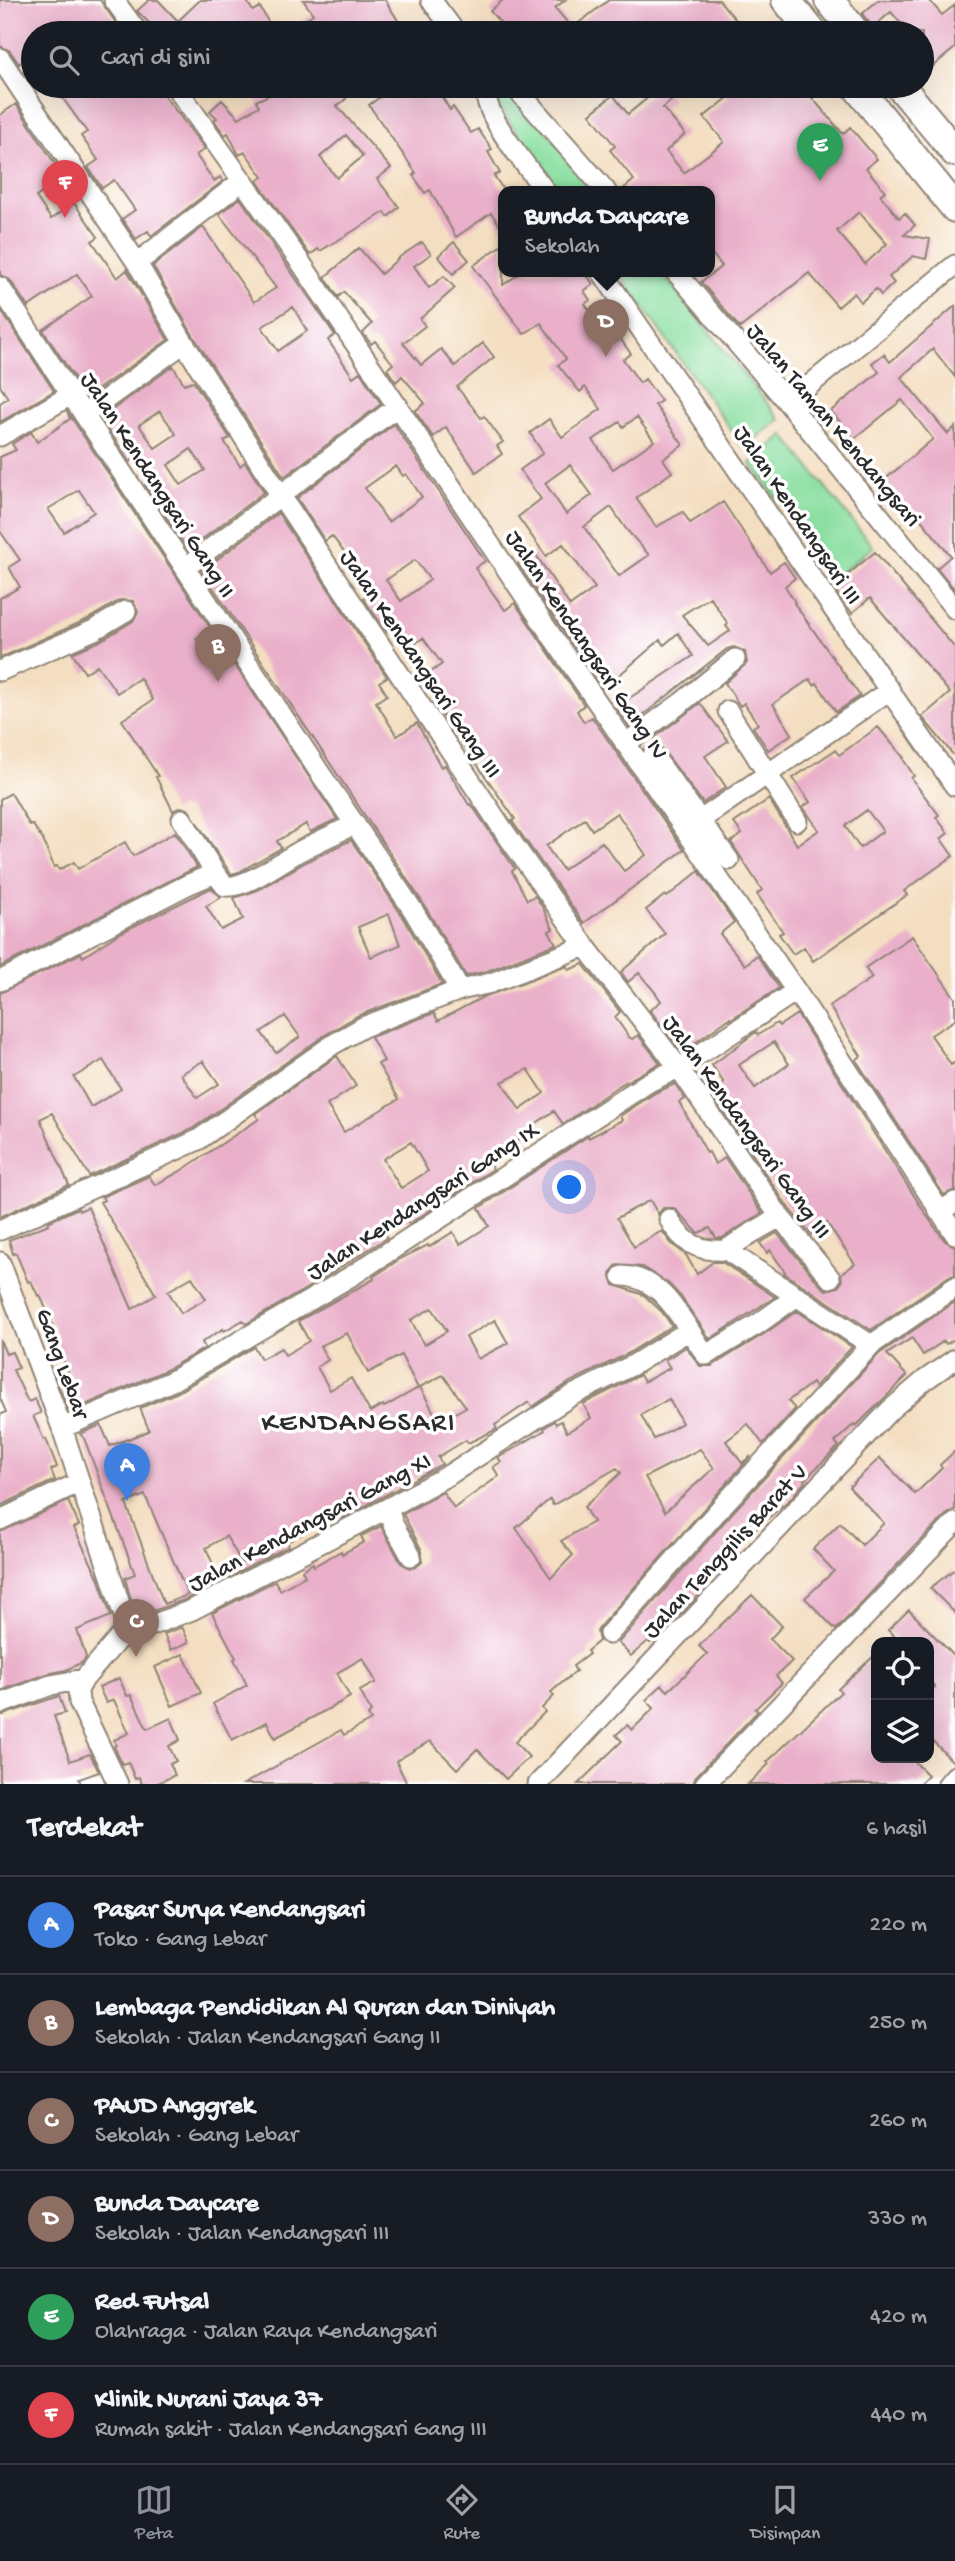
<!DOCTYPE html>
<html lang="id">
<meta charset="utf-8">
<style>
:root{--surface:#171b24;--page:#242831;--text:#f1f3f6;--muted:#9ea1a6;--line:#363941;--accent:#8c9099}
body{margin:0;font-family:"Gochi Hand",sans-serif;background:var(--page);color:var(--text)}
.controls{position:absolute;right:21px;bottom:21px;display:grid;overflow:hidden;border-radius:14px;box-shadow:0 7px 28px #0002}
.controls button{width:63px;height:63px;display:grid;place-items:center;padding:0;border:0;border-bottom:2px solid var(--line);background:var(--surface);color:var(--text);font:35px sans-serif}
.you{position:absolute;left:570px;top:1188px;width:24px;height:24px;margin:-18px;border:5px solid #fff;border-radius:50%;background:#1a73e8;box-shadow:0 0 0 10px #1a73e833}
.badge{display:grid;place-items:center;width:46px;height:46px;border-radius:50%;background:var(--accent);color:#fff;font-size:23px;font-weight:700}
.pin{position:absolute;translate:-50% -58px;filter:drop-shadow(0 2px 4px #0008)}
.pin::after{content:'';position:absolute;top:37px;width:24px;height:21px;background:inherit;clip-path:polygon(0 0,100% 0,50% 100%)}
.popup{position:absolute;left:498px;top:186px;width:217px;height:91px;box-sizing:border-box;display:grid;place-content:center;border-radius:14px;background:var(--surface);filter:drop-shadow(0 2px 5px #0005);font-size:23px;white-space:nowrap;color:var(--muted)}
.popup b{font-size:26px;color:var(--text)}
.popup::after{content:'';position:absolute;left:50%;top:100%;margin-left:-14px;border:14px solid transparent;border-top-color:var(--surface)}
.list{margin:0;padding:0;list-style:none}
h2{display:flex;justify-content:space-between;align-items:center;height:91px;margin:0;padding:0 28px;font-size:30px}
h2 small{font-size:23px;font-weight:400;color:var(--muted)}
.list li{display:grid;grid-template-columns:46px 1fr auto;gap:21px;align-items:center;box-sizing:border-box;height:98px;padding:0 28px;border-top:2px solid var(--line)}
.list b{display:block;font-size:26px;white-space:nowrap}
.list p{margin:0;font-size:23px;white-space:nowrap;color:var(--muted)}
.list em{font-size:23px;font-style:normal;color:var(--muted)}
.icon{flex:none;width:38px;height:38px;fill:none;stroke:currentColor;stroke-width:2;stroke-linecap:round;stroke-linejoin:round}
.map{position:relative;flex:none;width:955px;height:1784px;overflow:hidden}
.search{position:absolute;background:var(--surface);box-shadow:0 7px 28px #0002;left:21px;right:21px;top:21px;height:77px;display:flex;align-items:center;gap:18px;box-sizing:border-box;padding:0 24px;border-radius:38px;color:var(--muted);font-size:26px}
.sheet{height:679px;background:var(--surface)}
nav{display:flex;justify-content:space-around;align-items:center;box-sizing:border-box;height:98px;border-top:2px solid var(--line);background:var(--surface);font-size:19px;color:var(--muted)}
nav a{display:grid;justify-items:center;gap:4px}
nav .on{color:var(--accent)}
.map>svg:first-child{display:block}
.green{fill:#8bdfa1;stroke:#5b8566;stroke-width:2}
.building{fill:#eab0ca;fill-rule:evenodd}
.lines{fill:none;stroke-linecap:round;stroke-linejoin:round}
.street-casing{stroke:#908476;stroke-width:23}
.secondary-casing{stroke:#908476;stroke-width:32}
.street{stroke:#fff;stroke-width:19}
.secondary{stroke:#fff;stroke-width:28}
.labels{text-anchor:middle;stroke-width:7;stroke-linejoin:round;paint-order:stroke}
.street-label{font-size:24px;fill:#2b2b2b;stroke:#fff}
.quarter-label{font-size:28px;letter-spacing:2px;fill:#2b2b2b;stroke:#fff}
</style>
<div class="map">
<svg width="955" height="1784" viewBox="0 0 955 1784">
<rect width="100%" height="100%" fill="#fff"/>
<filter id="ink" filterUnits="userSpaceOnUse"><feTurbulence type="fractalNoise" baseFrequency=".0143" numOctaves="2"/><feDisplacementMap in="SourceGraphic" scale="14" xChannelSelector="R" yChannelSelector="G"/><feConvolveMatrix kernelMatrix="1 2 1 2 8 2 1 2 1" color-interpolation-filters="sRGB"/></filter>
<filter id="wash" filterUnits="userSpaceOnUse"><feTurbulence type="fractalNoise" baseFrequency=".00686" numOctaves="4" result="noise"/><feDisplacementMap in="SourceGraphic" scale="28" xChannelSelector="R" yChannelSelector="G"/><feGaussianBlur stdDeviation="1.57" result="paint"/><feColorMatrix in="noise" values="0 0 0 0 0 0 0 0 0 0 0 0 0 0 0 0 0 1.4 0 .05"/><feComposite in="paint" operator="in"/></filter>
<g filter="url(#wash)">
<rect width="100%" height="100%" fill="#f4dec1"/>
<path class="green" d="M516,94L595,191H559L498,106L504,95Z
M617,271H660L780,419L744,448Z
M784,435L873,547L835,577L750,463Z"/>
<g id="blocks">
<path class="building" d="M0,0H100L121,30L117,33H33V76L23,61L19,64L10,51L0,46Z
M149,0H158L178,21L200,0H246L253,11L260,7L271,27L260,33H159L137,11Z
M303,0H385L406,33H286L313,14Z
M503,0H565L555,8L572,28L609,0H719L747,33H509L490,11Z
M878,0H929L942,15L955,5V48L922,75V33H909L891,12L873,27L862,14Z
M54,86H157L205,149L196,155L214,181L220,177L223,181L151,236L148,231L136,239L122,219L135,210L114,180L102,188L88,167L98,160L81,136L87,132Z
M261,86H336L346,99L337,106L391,168L377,179L399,207L388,217L385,212L320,251L318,249L310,255L257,181L263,177L245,152L239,155L228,133L225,135L214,120L217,118L210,111L222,100L239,118L259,106L256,101L269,95ZM346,135L363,156L337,178L320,157Z
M382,86H435L450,110L453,107L471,133L478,129L492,149L488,152L500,173L494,176L503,189V230L491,213L456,237L430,190L425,193L413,175L416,173L369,105L387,92Z
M662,86L673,99L663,108L685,134L666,151L684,173L724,142L704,117L729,97L719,86H798L805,95L808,93L843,134L850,127L877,159L866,168L885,191L880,195L899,218L905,213L915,225L904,235L930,239L926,259L913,256L889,277L894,283L881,295L876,289L861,302L854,293L838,307L809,273L740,328L701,282L722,266L709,250V191H621L634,180L610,150L615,146L590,114L613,95L628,114ZM859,212L887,244L865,264L837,231Z
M16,104L64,178L36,197L51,219L74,203L98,237L92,241L117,278L127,270L168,340L87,397L43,330L92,296L77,274L28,307L10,280L0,275V115Z
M240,198L335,335L328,340L353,377L360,372L381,404L284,477L194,337L153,266L203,227L254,302L276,288L219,214ZM293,307L307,331L278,351L262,327Z
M422,242L431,254L414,266L429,288L444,276L455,288L420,319L425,326L403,343L421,365L441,349L455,366L483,343L494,357L457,387L481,418L484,416L503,442L497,446L502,454L476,472L446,427L433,437L415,411L425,403L402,376L396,382L387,369L393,364L375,341L371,344L363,333L372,324L344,292L338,297L325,277L359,248L381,274L401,256Z
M454,242L469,260L453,274L438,256Z
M503,244V285L523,271H584L593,284L584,291L590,300L585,304L610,339L617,334L631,354L623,359L640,383L645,379L661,401L655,405L683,445L663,459L672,472L636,498L656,527L683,512L690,523L723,502L770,572L784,562L795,578L785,586L795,602L794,603L860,696L836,712L817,683L814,685L810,679L773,704L792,734L768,750L753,727L758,724L744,703L740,706L725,683L747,663L745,652L734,647L727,649L629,726L616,707L693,656L678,633L664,645L660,640L603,689L518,564L534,552L570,606L595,588L563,544L546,556L518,517L541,499L520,470L543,453L530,433L549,419L562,437L601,409L585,387L580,392L558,365L566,359L541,323L524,334L473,266ZM637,417L654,441L613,469L593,440L620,422L623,427ZM570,465L592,495L566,514L545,483ZM611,507L626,529L649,555L619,576L584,527ZM710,597L728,624L726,626L730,631L708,646L682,615Z
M955,306V377L933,349L901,377L948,434L955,427V590L937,568L951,556L919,517L915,520L883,481L933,439L902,400L854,439L831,411L879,372L872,363L884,354L890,362Z
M0,309L54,391L0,422V403L8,398L0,386Z
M173,366L184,384L193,381L230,438L224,441L240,466L245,462L264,492L188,550L145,485L152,481L137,457L130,462L101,418ZM160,411L176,434L155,448L139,425ZM191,449L205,470L181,485L168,465Z
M67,411L211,629L196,638L219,674L234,664L337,819L310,832L306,824L277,841L281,848L239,872L231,874L188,809L181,807L173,811L156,777L158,776L122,720L153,700L140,678L117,693L97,665L85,673L72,653L100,641L133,621L138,612L133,601L120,600L88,619L0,658V598L20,587L9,567L20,560L0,531V457L16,450L12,444L31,432L37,442L70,419ZM79,490L94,512L64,532L48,509Z
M394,424L485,561L475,568L505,610L515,603L584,705L577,711L584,722L592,717L684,850L584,923L512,821L515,819L437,707L443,703L424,677L442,664L423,638L410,647L395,626L387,632L363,598L373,591L332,536L325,541L297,498ZM396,466L403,476L406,474L422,497L388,522L365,488ZM415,560L430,580L401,601L386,580ZM617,813L646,855L624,871L602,842L563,870L546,846L585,819L592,830Z
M278,513L387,677L379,682L387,695L376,702L397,736L417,723L441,767L445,765L469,805L471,804L515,869L512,871L527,900L535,896L543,908L553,929L549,931L556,944L487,971L466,976L423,903L202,571Z
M875,552L955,648V757L922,717L950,693L870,598L852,613L833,587Z
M700,703L728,741L705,756L726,787L703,803L654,738Z
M878,727L904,758L903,759L914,776L911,778L939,815L936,817L948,833L941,839L953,856L904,891L907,895L813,961L804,947L793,954L779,934L783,932L757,894L762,890L731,842L742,834L734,823L769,799L797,845L819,830L803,807L810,802L793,778L835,750L839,755ZM867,810L883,831L860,848L845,826Z
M11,793L30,826L33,825L43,840L54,867L57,866L59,870L74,862L78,869L125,842L133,856L175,832L197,867L0,967V799Z
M351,840L403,917L442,984L357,1016L325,1035L192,1129L89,1176L52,1113L40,1119L69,1185L0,1217V993L81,953L83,957L118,934L211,888L221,897L206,906L221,930L243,919L234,898L258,890L306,862ZM389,914L400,945L371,957L358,927ZM285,1016L300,1037L276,1053L261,1032ZM103,1060L121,1089L91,1107L74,1077ZM203,1061L219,1084L197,1098L181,1074Z
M699,871L734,922L720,934L745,965L757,955L779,988L731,1019L730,1018L682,1052L650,1010L661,1001L655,992L639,973L628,982L621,972L665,934L646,910L665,895L667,897Z
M912,936L955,998V1020L931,1035L951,1065L955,1062V1190L944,1195L856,1060L861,1056L829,1006L872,978L865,968Z
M583,964L620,1012L615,1017L629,1037L632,1039L638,1035L660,1063L620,1085L563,1124L554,1111L531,1127L533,1130L488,1160L493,1169L409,1224L401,1212L380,1225L387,1238L312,1285L246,1324L243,1320L224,1331L223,1329L202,1342L205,1348L166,1370L69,1412L55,1376L68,1371L55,1341L59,1339L40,1295L38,1296L31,1281L28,1282L16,1253L13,1254L9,1240L49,1224L48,1222L78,1208L79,1211L88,1207L132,1309L156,1295L100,1202L104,1200L102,1197L149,1176L155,1185L179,1172L259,1119L255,1114L337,1056L356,1086L327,1105L344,1132L399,1099L378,1064L384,1061L371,1037L434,1013L438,1021L483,997L567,966L569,970ZM528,1069L544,1093L520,1110L502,1082ZM411,1142L428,1171L401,1188L383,1159ZM192,1277L206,1299L181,1313L168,1291Z
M797,1014L929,1219L945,1241L955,1246V1275L948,1277L871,1330L784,1273L785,1272L770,1250L767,1253L760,1243L777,1233L821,1286L826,1290L838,1287L842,1282L841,1274L855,1264L827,1223L811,1235L790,1210L710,1091L724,1083L712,1065L756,1032L758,1035L777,1023L779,1026ZM774,1042L789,1064L755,1088L739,1065Z
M675,1084L685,1099L679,1102L707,1153L709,1152L715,1164L725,1158L762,1213L722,1238H716L710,1228L698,1233L674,1208H663L658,1214L650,1200L617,1218L634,1247L662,1231L671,1243L686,1255L697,1274L713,1262H722L775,1297L710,1339L681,1297L669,1284L642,1267L617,1265L610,1273L614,1285L644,1295L662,1312L672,1326L627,1354L570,1382L532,1407L529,1402L495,1425L497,1429L468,1443L466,1440L438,1457L442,1464L382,1497L341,1519L340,1516L328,1523L322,1513L297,1527L302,1534L287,1542L289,1546L187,1599L136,1617L125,1578L135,1574L84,1438L80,1434L101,1425L110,1446L146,1432L149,1430L140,1408L178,1392L254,1347L261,1359L281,1348L285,1355L309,1341L298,1321L374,1279L373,1277L400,1259L428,1245L429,1247L453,1232L460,1244L489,1226L479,1208L588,1136L589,1138L622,1120L620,1116L655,1093ZM432,1308L447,1331L424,1345L411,1320ZM495,1320L508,1343L478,1359L466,1337ZM347,1333L368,1373L401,1355L418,1388L384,1407L383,1405L370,1412L351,1378L330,1390L317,1367L328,1360L320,1346ZM443,1375L466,1407L439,1422L420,1387ZM145,1495L188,1595L164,1604L126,1503ZM226,1536L242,1563L218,1576L206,1548Z
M955,1302V1339L946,1344L944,1341L923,1355L912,1338L887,1354L907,1376L856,1426L854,1424L835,1442L839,1446L804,1480L805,1482L790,1499L728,1554L731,1556L696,1589L700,1594L686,1609L650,1643L648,1641L631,1656L618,1643L733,1512L879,1354Z
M797,1311L852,1347L815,1387L812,1383L788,1401L795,1409L763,1444L748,1424L726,1441L742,1463L751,1456L600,1626L597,1632L599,1641L587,1651L589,1654L573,1666L576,1671L551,1692L554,1696L542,1708L545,1712L515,1742L529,1757L506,1779L477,1749L457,1769L430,1741L396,1761L407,1784H244L341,1730L344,1735L371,1720L368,1715L371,1712L360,1691L376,1682L363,1658L337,1673L350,1697L275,1738L267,1722L232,1740L213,1704L247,1685L234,1659L236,1658L212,1613L275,1581L280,1590L305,1576L302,1570L313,1563L314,1566L341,1551L342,1554L364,1542L361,1536L381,1526L401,1563L410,1568L416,1567L422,1562V1551L403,1514L443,1492L454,1508L499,1476L493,1467L501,1462L498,1458L545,1430L544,1428L554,1421L556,1424L561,1421L567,1432L591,1418L583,1404L640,1375L644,1382L670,1368L665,1360L686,1347L700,1366H712L764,1334ZM669,1399L682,1423L654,1439L641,1415ZM700,1449L714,1468L665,1512L645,1477ZM617,1468L621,1473L584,1507L593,1522L561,1541L573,1555L551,1578L516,1528L550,1499L553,1505Z
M0,1340L6,1354L12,1352L19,1368L13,1370L28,1402L35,1399L41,1413L33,1416L44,1440L46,1439L57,1467L51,1470L55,1480L0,1506V1415L6,1412L0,1398Z
M955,1451V1509L946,1515L914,1547L836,1630L805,1598L834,1571L813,1549L840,1523L862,1545L884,1523L849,1487L880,1458L915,1494L942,1468L940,1465Z
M68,1501L79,1525L74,1528L98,1577L111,1616L77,1630L86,1657L83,1662L66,1670L47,1674L0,1691V1532Z
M955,1569V1613L930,1588Z
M752,1595L782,1626L770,1639L792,1661L776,1676L782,1683L755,1709L758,1711L696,1776L693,1784H578L622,1741L616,1735L627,1725L632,1730L654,1708L646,1700L662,1685L668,1691L707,1654L699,1646Z
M909,1610L955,1657V1764L929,1737V1693L935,1687L929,1680V1642H899L888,1630Z
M182,1627L189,1642L171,1650L164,1634Z
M183,1654L201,1693L172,1706L155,1667Z
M876,1654V1758H911L928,1775L919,1784H748L769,1764L767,1762L841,1692L838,1689Z
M119,1678L127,1696L131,1695L147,1729L171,1718L180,1740L169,1746L176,1761L170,1764L175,1775L156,1784H142L139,1777L135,1779L128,1762L122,1764L114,1746L116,1745L114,1740L129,1733L114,1700L106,1703L99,1687Z
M59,1696L65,1713L54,1716L70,1761L90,1754L99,1772L79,1779L81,1784H0V1716Z"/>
</g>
</g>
<g filter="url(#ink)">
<use href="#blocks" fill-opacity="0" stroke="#908476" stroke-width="2"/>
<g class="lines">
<g class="street-casing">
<path id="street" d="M114,0L138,33
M431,0L456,33
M0,58L137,263L184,343L281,496L504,831L585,946L679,1068L780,1217L830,1278
M175,86L301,263L551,635L796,991L955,1234
M486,86C480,113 529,168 545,191
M514,86L606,191
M137,263L242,181
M601,271L955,786
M675,271L788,403L955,609
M0,287L318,770L413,910L460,990
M788,403L955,265
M84,415L184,343
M0,436L71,395
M185,568L398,406
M0,671L94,630L126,611
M728,711L797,821
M625,744L681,703L735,659
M653,755L729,860
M182,819L215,873
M699,821L890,690
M0,981L187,885L215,873L225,886C245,889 282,861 300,851C318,841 337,833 355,824
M939,1212L955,1202
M669,1219C682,1243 699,1252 726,1250L871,1345L955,1287
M0,1230L198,1140L332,1045L363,1027L460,990L491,983L585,946
M726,1250L750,1234L780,1217
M0,1262L62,1428L124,1616L125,1631L84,1679L78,1690L79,1702L118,1784
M622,1276C665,1277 683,1324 706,1355L758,1324L797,1296
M62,1428L172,1381L353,1275L649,1082L679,1068L796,991
M388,1508L393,1524L411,1556
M0,1520L80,1482
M125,1631L144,1628L192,1610L388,1508L447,1476L571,1396L633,1365L688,1331
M609,1634L724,1504L871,1345
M0,1704L51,1685L84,1679
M538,1784L890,1410L925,1380L955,1359
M705,1784L955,1523
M948,1784L955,1776"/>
</g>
<g class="secondary-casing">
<path id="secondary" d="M786,0L813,33
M829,0L856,33
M856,86L955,208
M900,86L955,152"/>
</g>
<use href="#street" class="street"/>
<use href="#secondary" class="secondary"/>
</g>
</g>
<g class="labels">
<g class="street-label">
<text transform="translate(835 424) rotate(50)" y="8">Jalan Taman Kendangsari</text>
<text transform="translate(159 484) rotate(57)" y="8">Jalan Kendangsari Gang II</text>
<text transform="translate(799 514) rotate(56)" y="8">Jalan Kendangsari III</text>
<text transform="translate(588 644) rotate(56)" y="8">Jalan Kendangsari Gang IV</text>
<text transform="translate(422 663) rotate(56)" y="8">Jalan Kendangsari Gang III</text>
<text transform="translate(748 1126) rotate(54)" y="8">Jalan Kendangsari Gang III</text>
<text transform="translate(422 1200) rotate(-33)" y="8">Jalan Kendangsari Gang IX</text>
<text transform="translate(64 1363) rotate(70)" y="8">Gang Lebar</text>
<text transform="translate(309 1521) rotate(-28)" y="8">Jalan Kendangsari Gang XI</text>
<text transform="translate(724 1550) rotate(-47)" y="8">Jalan Tenggilis Barat V</text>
</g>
<g class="quarter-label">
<text x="359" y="1430">KENDANGSARI</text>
</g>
</g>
</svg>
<div class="controls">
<button><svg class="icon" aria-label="locate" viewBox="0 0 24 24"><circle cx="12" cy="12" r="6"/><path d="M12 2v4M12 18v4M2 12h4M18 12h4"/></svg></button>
<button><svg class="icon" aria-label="layers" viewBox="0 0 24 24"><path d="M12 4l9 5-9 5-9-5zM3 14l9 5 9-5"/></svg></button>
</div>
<div class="you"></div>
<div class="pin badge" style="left:127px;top:1501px;background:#3f7fe0">A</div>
<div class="pin badge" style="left:218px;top:682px;background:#8d6e63">B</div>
<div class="pin badge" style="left:136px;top:1657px;background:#8d6e63">C</div>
<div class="pin badge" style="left:606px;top:357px;background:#8d6e63">D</div>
<div class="popup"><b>Bunda Daycare</b>Sekolah</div>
<div class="pin badge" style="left:820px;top:181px;background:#2e9e5b">E</div>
<div class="pin badge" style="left:65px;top:218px;background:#e0444e">F</div>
<div class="search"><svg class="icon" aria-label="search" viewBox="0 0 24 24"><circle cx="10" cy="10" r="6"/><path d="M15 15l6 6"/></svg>Cari di sini</div>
</div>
<section class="sheet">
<h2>Terdekat<small>6 hasil</small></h2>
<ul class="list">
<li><span class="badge" style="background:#3f7fe0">A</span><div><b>Pasar Surya Kendangsari</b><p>Toko · Gang Lebar</p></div><em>220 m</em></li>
<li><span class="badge" style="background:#8d6e63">B</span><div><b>Lembaga Pendidikan Al Quran dan Diniyah</b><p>Sekolah · Jalan Kendangsari Gang II</p></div><em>250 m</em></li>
<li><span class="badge" style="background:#8d6e63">C</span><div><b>PAUD Anggrek</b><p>Sekolah · Gang Lebar</p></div><em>260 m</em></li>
<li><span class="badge" style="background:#8d6e63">D</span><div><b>Bunda Daycare</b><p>Sekolah · Jalan Kendangsari III</p></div><em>330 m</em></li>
<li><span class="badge" style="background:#2e9e5b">E</span><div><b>Red Futsal</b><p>Olahraga · Jalan Raya Kendangsari</p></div><em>420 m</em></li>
<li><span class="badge" style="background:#e0444e">F</span><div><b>Klinik Nurani Jaya 37</b><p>Rumah sakit · Jalan Kendangsari Gang III</p></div><em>440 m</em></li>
</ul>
</section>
<nav>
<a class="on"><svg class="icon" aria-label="map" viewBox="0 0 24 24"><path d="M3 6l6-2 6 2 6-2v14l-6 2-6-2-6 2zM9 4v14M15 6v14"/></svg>Peta</a>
<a><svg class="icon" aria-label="directions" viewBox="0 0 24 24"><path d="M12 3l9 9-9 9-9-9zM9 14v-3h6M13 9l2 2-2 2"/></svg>Rute</a>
<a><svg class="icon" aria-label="saved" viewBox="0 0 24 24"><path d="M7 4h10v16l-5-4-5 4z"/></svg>Disimpan</a>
</nav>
